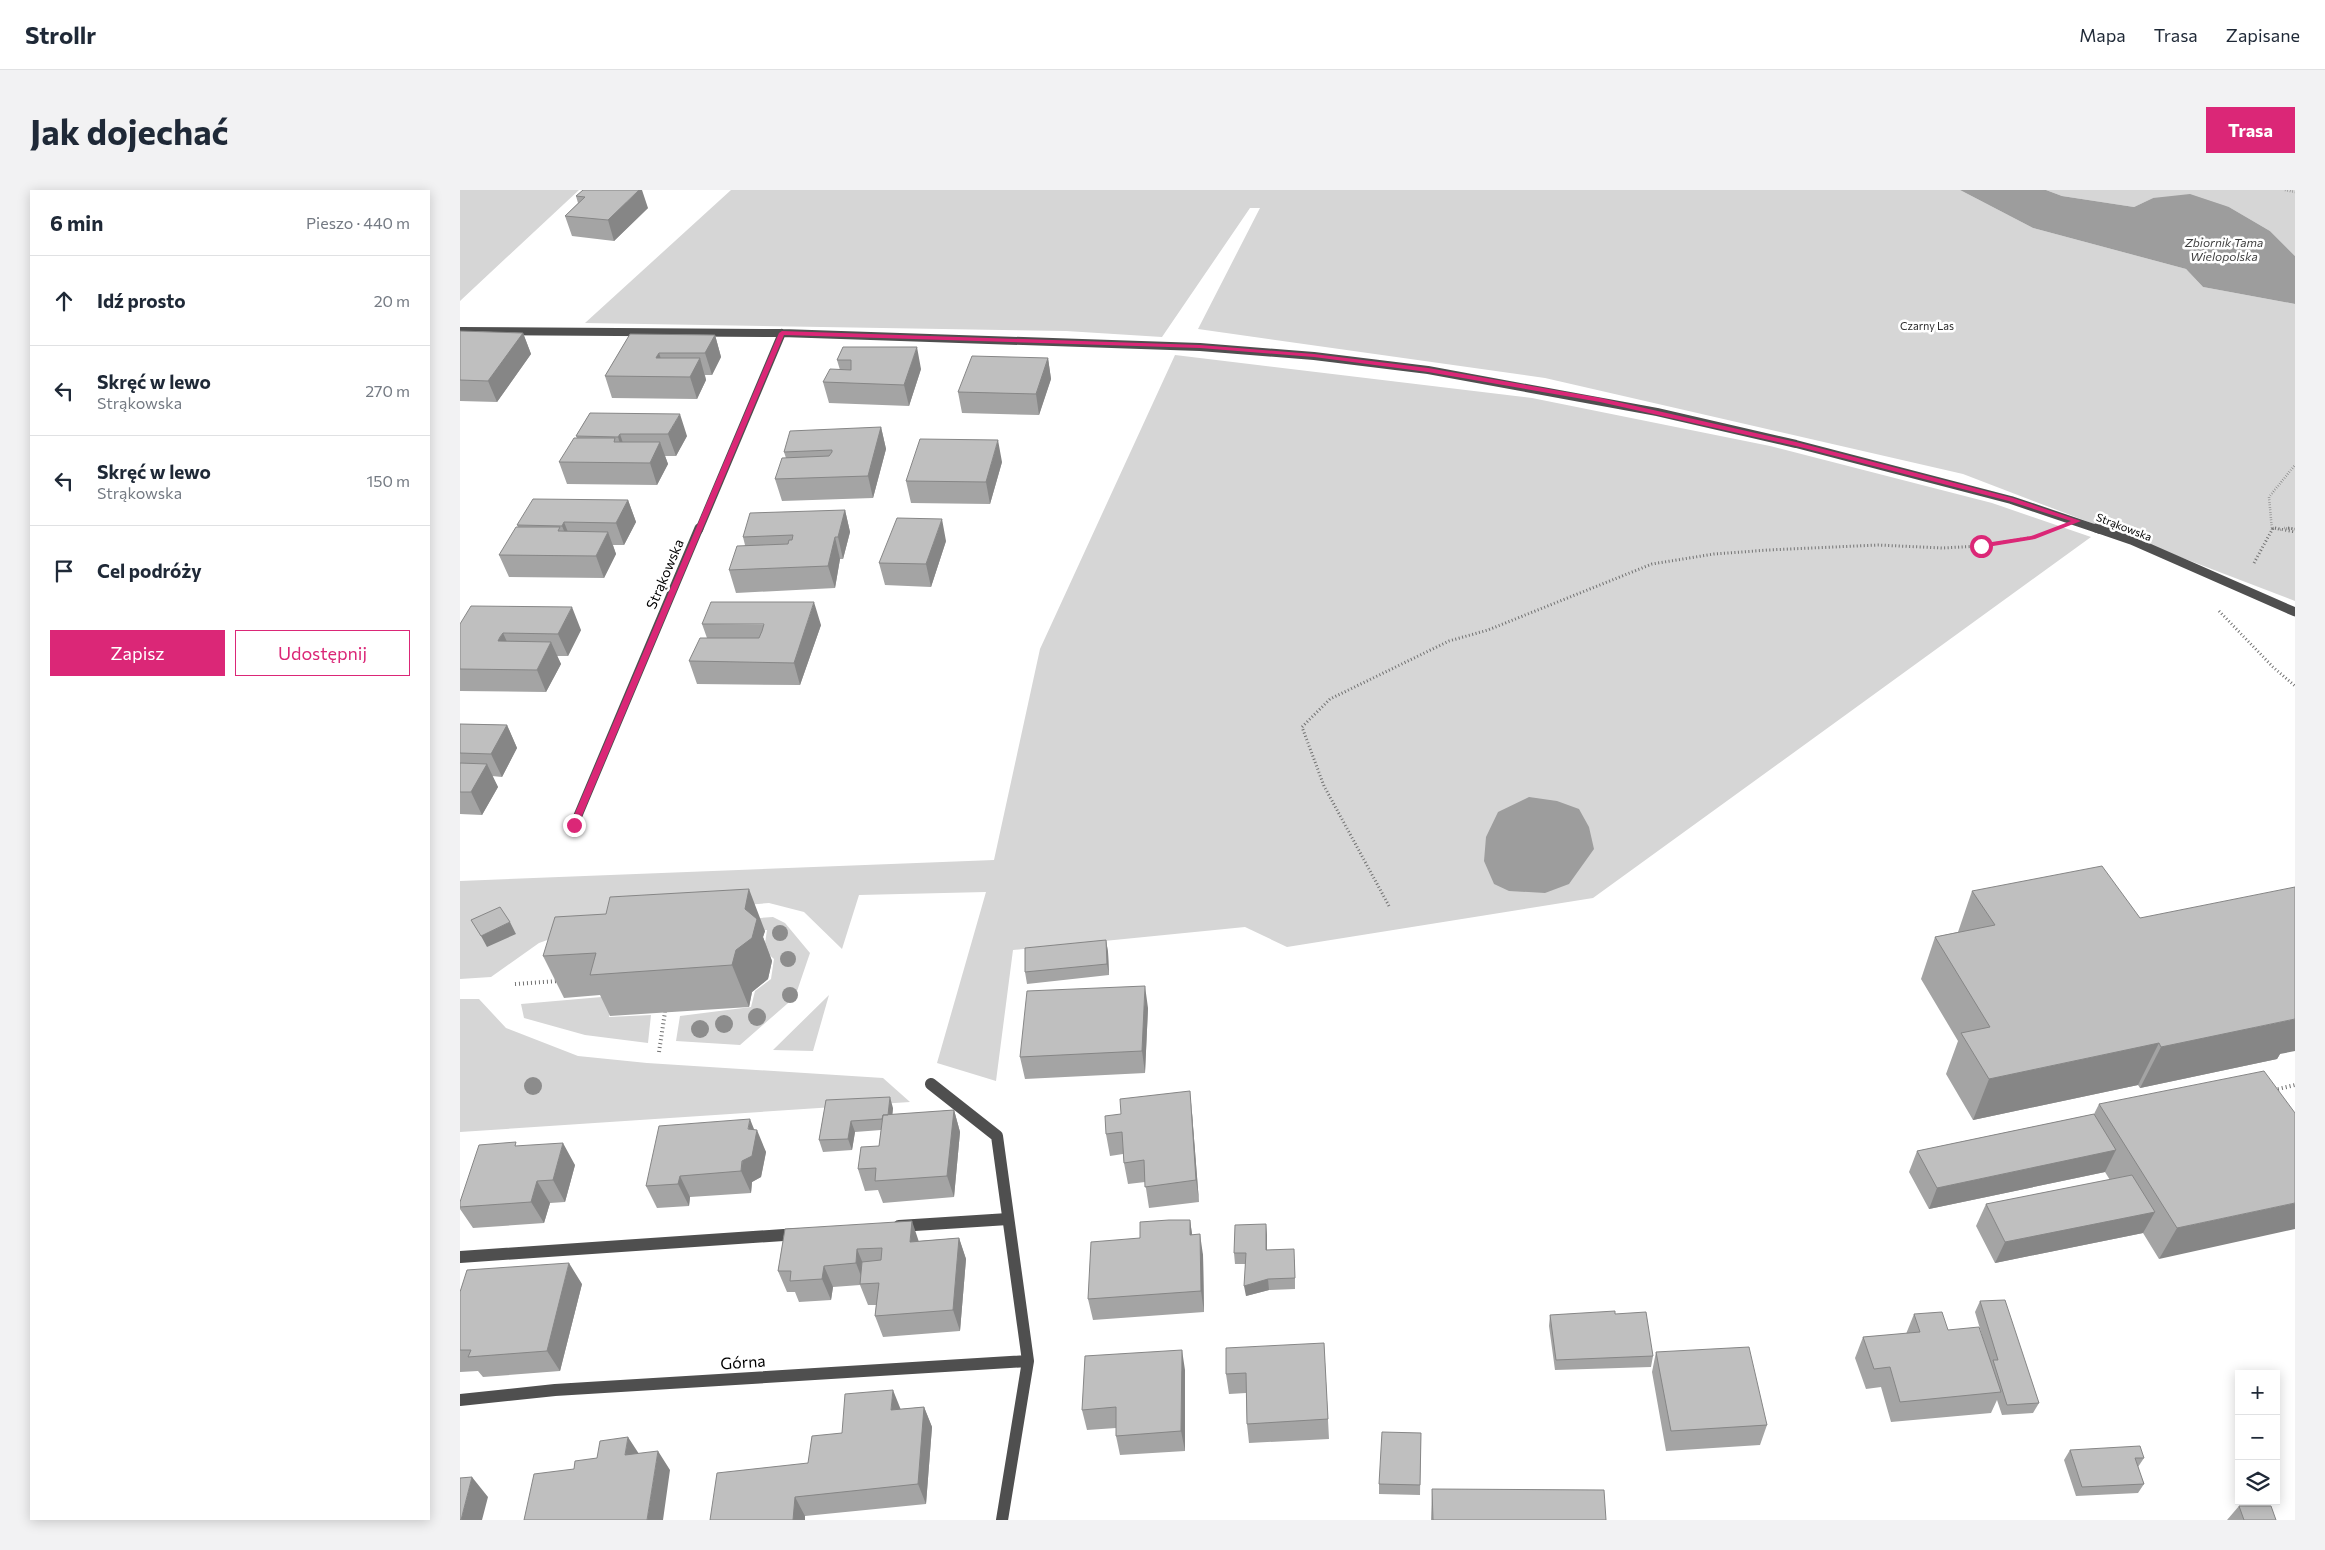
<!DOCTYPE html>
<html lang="pl">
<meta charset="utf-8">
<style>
:root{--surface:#fff;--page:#f2f2f3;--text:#1f2937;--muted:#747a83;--line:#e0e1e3;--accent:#db2777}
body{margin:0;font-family:Commissioner,sans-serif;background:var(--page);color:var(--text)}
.controls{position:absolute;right:15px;bottom:15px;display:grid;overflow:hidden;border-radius:0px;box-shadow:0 2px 12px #0003}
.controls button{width:45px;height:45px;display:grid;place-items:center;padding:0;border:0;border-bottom:1px solid var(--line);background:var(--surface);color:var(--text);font:25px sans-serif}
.stop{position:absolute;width:15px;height:15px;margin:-11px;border:4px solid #db2777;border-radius:50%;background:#fff}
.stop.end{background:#db2777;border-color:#fff;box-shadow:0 1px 5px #0008}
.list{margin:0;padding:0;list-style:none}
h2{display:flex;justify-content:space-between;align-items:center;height:65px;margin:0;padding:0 20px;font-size:21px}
h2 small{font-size:16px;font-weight:400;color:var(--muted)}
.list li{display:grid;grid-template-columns:32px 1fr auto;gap:15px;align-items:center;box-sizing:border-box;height:90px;padding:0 20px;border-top:1px solid var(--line)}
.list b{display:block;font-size:19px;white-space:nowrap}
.list p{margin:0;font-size:16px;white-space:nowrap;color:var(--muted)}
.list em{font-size:16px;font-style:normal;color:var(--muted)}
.actions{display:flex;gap:10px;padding:15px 20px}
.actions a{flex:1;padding:11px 0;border:1px solid var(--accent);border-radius:0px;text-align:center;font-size:18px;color:var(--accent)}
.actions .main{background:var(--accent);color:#fff}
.icon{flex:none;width:28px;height:28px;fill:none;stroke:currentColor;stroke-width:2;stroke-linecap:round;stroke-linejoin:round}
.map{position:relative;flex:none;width:1835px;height:1330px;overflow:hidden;border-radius:0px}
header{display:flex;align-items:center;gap:30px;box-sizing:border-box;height:70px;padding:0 25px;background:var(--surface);border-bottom:1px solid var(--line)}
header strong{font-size:24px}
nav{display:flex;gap:28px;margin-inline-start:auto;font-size:18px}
.intro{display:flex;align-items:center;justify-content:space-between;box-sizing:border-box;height:120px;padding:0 30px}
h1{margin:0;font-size:35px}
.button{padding:12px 22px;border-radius:0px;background:var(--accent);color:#fff;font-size:18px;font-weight:700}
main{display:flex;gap:30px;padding:0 30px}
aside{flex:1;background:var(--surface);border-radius:0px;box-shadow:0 2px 12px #0003}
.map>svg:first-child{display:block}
.green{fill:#d6d6d6}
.water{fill:#9d9d9d}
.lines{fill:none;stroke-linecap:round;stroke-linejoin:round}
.path-far2{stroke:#717171;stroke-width:2.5;stroke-dasharray:0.5 2;stroke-linecap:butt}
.path-far1{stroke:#717171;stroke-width:3;stroke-dasharray:1 2.5;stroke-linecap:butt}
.path{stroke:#717171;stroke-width:4;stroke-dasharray:1 3;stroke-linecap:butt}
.lane{stroke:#4f4f4f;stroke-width:12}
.street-far2{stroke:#4f4f4f;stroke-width:8}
.street-far1{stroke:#4f4f4f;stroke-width:9}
.street{stroke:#4f4f4f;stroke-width:12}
.tree{fill:#8c8c8c}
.wall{fill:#a4a4a4}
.shaded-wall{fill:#868686}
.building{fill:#bfbfbf;stroke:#868686}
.route{fill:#db2777}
.labels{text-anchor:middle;stroke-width:5;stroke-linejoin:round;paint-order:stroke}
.far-park-label{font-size:11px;fill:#2d2d2d;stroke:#fff}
.far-street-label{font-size:11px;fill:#000;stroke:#fff}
.far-water-label{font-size:12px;font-style:italic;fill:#3e3e3e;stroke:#fff}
.street-label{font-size:14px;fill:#000;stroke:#fff}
.near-street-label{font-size:16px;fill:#000;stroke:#fff}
</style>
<header>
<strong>Strollr</strong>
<nav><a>Mapa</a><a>Trasa</a><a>Zapisane</a></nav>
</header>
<div class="intro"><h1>Jak dojechać</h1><a class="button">Trasa</a></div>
<main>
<aside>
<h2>6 min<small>Pieszo · 440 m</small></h2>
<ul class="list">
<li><svg class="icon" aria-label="ahead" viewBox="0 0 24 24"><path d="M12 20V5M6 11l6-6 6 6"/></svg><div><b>Idź prosto</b></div><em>20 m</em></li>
<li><svg class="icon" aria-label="left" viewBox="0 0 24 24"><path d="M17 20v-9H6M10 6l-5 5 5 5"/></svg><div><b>Skręć w lewo</b><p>Strąkowska</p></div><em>270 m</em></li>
<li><svg class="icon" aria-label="left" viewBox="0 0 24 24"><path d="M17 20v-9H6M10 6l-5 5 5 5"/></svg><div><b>Skręć w lewo</b><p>Strąkowska</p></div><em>150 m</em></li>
<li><svg class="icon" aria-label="arrive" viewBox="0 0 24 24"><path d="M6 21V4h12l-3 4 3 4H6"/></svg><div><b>Cel podróży</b></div></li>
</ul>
<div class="actions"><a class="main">Zapisz</a><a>Udostępnij</a></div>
</aside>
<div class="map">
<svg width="1835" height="1330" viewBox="0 0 1835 1330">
<rect width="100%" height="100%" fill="#fff"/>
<path class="green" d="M0,0H119L0,111Z
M271,0H1500L1573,38L1726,79L1743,97L1835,114V411L1503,284L1085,188L738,139L800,18H790L702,147L606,141L125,133Z
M1586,0H1835V66L1810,41L1769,17L1693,8L1674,17L1602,6Z
M715,165L1072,208L1310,256L1532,313L1631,347L1133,708L827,757L785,737L553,760L536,891L477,873L526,702L399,705L382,759L344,722L309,713L154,726L79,753L31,787L0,789V691L534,670L580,459Z
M313,727L325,733L350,763L335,807L280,855L216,851L220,826L291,817L295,801L311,789L314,769L304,760L307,740L158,749L161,738Z
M369,805L353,861L313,860Z
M153,806L149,827L191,825L188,853L125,845L64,828L61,814Z
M0,809H19L46,838L118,866L187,873L423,888L450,912L0,942Z"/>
<path class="water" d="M1500,0H1586L1602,6L1674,17L1693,8L1730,4L1769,17L1810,41L1835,66V114L1743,97L1726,79L1573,38Z
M1069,607L1097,611L1119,619L1129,637L1134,659L1109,694L1085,703L1049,701L1034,694L1024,671L1026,647L1038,622Z"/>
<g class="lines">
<path class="path-far2" d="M1825,0L1835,2
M1813,338L1822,340
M1824,338L1835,339
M1812,340L1809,307L1835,275"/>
<path class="path-far1" d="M1815,338L1835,342
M1828,338L1835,339
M1794,373L1813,338
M1759,421L1813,477L1835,496
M929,716L864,596L842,537L870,509L989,451L1028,440L1192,374L1254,364L1308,360L1418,355L1482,358L1521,356L1574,347"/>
<path class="path" d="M55,794L99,791
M199,862L205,822
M1814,900L1835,895"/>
<path class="lane" d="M439,1036L548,1029
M0,1067L338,1044"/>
<path class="street-far2" d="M0,141L322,143L740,157L854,166L968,180L1197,222L1336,254L1551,310L1640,340
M239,340L322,143"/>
<path class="street-far1" d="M1636,338L1671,350L1835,422
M114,635L239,338"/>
<path class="street" d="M471,894L537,946L568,1171L542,1330
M0,1210L95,1200L568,1171"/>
</g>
<g class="tree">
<circle cx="320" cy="743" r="8"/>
<circle cx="328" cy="769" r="8"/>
<circle cx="330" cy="805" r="8"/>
<circle cx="297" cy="827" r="9"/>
<circle cx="264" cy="834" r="9"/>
<circle cx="240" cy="839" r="9"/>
<circle cx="73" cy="896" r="9"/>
</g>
<path class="wall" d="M123,0L188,18L154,51L112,46L105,26L118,13L116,6Z
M0,141L63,143L71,164L37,212L0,211Z
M170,144L255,145L261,167L252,185H245L246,190L237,209L152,208L145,186Z
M383,157L461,179L449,216L369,213L363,192L380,180L377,170Z
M588,168L591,189L579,225L502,223L498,202Z
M130,223L227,246L216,266H205L208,274L197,295L107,294L99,272L117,248L116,246Z
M421,237L426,259L413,308L322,311L315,289L326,268L324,262Z
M542,272L530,314L451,313L446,291Z
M168,310L176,332L164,355H153L156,364L144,388L49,387L39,365L58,337L57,335Z
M385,320L390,342L383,369H380L375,398L276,403L269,380L285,355L283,347Z
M486,351L471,397L425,395L419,373Z
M0,434L121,440L108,466H97L101,474L86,502L0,501Z
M242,434L361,435L340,495L237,494L229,471L247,448Z
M0,534L47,535L57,558L42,587L32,586L38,597L22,625L0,624Z
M1512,701L1680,728L1820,864L1817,869L1680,898L1678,895L1513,930L1486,884L1498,851L1461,789L1475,747L1498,742Z
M305,741L303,747L312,771L308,789L292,802L289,817L150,826L140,805L104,808L83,766Z
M646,750L648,762L649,785L567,794L565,782Z
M688,818L685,883L565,889L560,867Z
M366,910L433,918L432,925L494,920L500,942L494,1007L423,1013L418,1000L405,1001L398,979L419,956L421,940L395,942L392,960L363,962L359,950Z
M1639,914L1835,923L1699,1069L1683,1043L1535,1073L1516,1036L1526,1014L1650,990L1645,982L1469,1019L1449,982L1457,961L1634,924Z
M732,923L739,1012L689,1018L685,992L668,994L664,973L663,964L650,966L646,944Z
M294,940L306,962L301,987L292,992L291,1003L230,1007L229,1016L197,1018L186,996Z
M58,956L115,975L105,1012L90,1013L84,1033L13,1038L0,1019V1012Z
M730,1030L732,1044L743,1065L744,1122L633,1130L628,1109L680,1048Z
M806,1034L807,1060L835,1070V1099L809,1100L786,1106L785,1074H775L774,1063Z
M325,1039L459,1051L499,1048L506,1069L500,1141L423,1147L415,1126L416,1115H408L400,1095L373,1097L371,1110L339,1112L335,1102H327L318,1081Z
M122,1094L100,1181L23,1187L18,1181L0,1182V1102Z
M1520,1111L1579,1213L1573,1223L1542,1225L1537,1210L1531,1223L1431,1232L1421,1197L1406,1199L1395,1168L1403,1147L1446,1144L1454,1124L1488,1140L1527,1162L1515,1122Z
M1155,1124L1193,1166L1191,1177L1095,1180L1089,1136L1090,1125Z
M864,1153L869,1249L789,1253L787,1234L786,1203L769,1204L766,1184Z
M1196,1162L1307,1235L1300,1255L1206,1261L1192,1182Z
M725,1180V1261L660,1265L656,1246V1238L627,1240L622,1220Z
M464,1217L472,1237L466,1314L345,1326V1330H250L348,1273L382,1243L441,1219Z
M961,1243L960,1305L919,1304V1294Z
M1610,1260L1684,1268L1678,1277L1684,1294L1678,1303L1616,1306L1604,1270Z
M972,1299L1146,1330H971Z
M1779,1316L1816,1330H1767Z"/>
<path class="shaded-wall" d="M179,0H182L188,18L154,51L148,30Z
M63,143L71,164L37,212L28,191Z
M255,145L261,167L252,185L245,163Z
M457,157L461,179L449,216L444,195Z
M199,163L206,184L196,168Z
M240,168L246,190L237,209L230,187Z
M588,168L591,189L579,225L576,204Z
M220,224L227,246L216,266L208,244Z
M421,237L426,259L413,308L408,286Z
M160,244L167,265L165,269L158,247Z
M538,250L542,272L530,314L526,292Z
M200,252L208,274L197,295L190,273Z
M168,310L176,332L164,355L156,333Z
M385,320L390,342L383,369L378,347Z
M482,329L486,351L471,397L466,374Z
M104,332L113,355L111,358L102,336Z
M148,342L156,364L144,388L136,366Z
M375,347L380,369L375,398L368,376Z
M354,412L361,435L340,495L334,473Z
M112,417L121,440L108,466L98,444Z
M43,443L53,465L38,451Z
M91,452L101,474L86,502L77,480Z
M47,535L57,558L42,587L31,564Z
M27,574L38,597L22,625L11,602Z
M289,699L305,741L303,747L312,771L308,789L292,802L289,817L272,775Z
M50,732L56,744L27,757L21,746Z
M646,750L648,762L649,785L647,774Z
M685,796L688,818L685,883L682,861Z
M1835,829V861L1820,864L1817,869L1680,898L1701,857Z
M1699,853L1678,895L1513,930L1529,889Z
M730,901L732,923L739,1012L736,990Z
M430,907L433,918L431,940L427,929Z
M494,920L500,942L494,1007L487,986Z
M290,929L296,944L297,940L306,962L301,987L292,992L291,1003L281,981Z
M391,931L395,942L392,960L388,949Z
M103,953L115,975L105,1012L93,990Z
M1656,960L1645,982L1469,1019L1477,998Z
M220,986L230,1007L229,1016L218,994Z
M77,991L90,1013L84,1033L71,1012Z
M1835,1013V1039L1699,1069L1717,1038Z
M1695,1022L1683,1043L1535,1073L1545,1052Z
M730,1030L733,1051L730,1045Z
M452,1031L459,1052H450Z
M806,1034L807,1045V1071L806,1060Z
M740,1044L743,1065L744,1122L741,1101Z
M499,1048L506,1069L500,1141L493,1120Z
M397,1059L406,1081L404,1094L396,1073Z
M109,1073L122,1094L100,1181L87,1161Z
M364,1076L373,1097L371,1110L362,1089Z
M808,1089L809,1100L786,1106L784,1096Z
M722,1160L725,1180V1261L721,1241Z
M433,1200L441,1220H431Z
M464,1217L472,1237L466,1314L458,1294Z
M168,1247L181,1267L165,1265Z
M198,1261L210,1280L203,1330H187Z
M12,1287L28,1307L22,1330H1Z
M335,1307L345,1326V1330H333Z"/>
<path class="building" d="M123,0H179L148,30L105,26L125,7L116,6Z
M0,141L63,143L28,191L0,190Z
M170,144L255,145L245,163H199L197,166L196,168H240L230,187L145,186Z
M383,157H457L444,195L363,192L370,179L391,180V170H377Z
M512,166L588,168L576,204L498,202Z
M130,223L220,224L208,244H160L158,247L116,246Z
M421,237L408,286L315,289L322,268L369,266L372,262V260L324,262L330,241Z
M114,248H155L154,252H200L190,273L99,272Z
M460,249L538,250L526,292L446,291Z
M73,309L168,310L156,333L104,332L102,336L57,335Z
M385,320L378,347H375L368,376L269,380L277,356L328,354L329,350H332L333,345L283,347L290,323Z
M437,328L482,329L466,374L419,373Z
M56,337H100L98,341L148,342L136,366L39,365Z
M251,412H354L334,473L229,471L240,448H299L302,441L304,434H242Z
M11,416L112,417L98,444L43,443L40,447L38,451L91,452L77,480L0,479V434Z
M0,534L47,535L31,564L0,563Z
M0,573L27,574L11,602H0Z
M1642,676L1680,728L1835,697V829L1701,857L1699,853L1529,889L1501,843L1530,837L1475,747L1535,735L1512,701Z
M289,699L285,719L297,729L292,748L276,760L272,775L130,785L136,763L83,766L95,727L146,724L150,707Z
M40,717L50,732L21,746L11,730Z
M646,750L647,774L565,782V758Z
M685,796L682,861L560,867L567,801Z
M1804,881L1835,923V1013L1717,1038L1639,914Z
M730,901L736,990L685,997L684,970L664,973L662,942L646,944L645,926L661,924L660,909Z
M430,907L428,925H423L422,929L391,931L388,949L359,950L366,910Z
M494,920L487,986L415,991L416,978L398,979L401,957L419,956L423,925Z
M1634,924L1656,960L1477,998L1457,961Z
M290,929L288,939L297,940L292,966L282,971L281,981L220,986L218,994L186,996L199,936Z
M56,952L55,956L103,953L93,990L77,991L71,1012L0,1017V1012L19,955Z
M1672,985L1695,1022L1545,1052L1526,1014Z
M709,1030H730V1045L740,1044L741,1101L628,1109L631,1052L680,1048V1032Z
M452,1031L450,1052L499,1048L493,1120L415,1126L419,1093L400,1094L402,1072L421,1070L422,1058L397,1059L396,1073L364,1076L362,1089L330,1091L331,1081H318L325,1039Z
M806,1034V1060L834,1059L835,1088L808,1089L784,1096L786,1063H774L775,1035Z
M109,1073L87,1161L8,1167L11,1160H0V1102L7,1080Z
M1545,1110L1579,1213L1547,1215L1533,1170H1538L1520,1111Z
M1155,1121V1124L1186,1122L1193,1166L1096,1170L1090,1125Z
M1482,1122L1488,1140L1519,1137L1541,1202L1440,1212L1430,1177L1414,1179L1403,1147L1460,1142L1454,1124Z
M864,1153L868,1229L787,1234L786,1183L766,1184V1158Z
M1289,1157L1307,1235L1211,1241L1196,1162Z
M722,1160L721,1241L656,1246V1217L622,1220L625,1166Z
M433,1200L431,1220L464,1217L458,1294L335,1307L333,1330H250L257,1283L348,1273L352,1246L382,1243L385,1204Z
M922,1242L961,1243L960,1295L919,1294Z
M168,1247L165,1265L198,1261L187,1330H64L74,1284L114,1279L115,1271L137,1268L140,1251Z
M1680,1256L1684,1268H1675L1684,1294L1622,1297L1610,1260Z
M12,1287L1,1330H0V1288Z
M972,1299L1144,1300L1146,1330H973Z
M1779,1316H1811L1816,1330H1784Z"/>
<path class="route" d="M322,141L740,155L854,164L968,178L1140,208L1336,252L1553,308L1621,331L1575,349L1521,358L1518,356L1519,354L1571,346L1611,331L1549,311L1336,256L1140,212L968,182L854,167L740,158L324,145L118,635L111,637L110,635L319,143Z"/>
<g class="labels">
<g class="far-park-label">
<text x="1467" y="140">Czarny Las</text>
</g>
<g class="far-street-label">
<text transform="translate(1664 337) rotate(21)" y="4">Strąkowska</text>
</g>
<g class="far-water-label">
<text x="1764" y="57">Zbiornik Tama<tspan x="1764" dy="14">Wielopolska</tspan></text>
</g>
<g class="street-label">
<text transform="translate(205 384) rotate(-67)" y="5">Strąkowska</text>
</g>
<g class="near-street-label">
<text transform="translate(283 1172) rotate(-4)" y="6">Górna</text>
</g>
</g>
</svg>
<div class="controls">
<button>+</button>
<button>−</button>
<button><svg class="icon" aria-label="layers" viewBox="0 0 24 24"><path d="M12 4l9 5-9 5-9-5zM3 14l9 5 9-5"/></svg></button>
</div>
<div class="stop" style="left:1521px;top:356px"></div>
<div class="stop end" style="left:114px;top:635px"></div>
</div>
</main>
